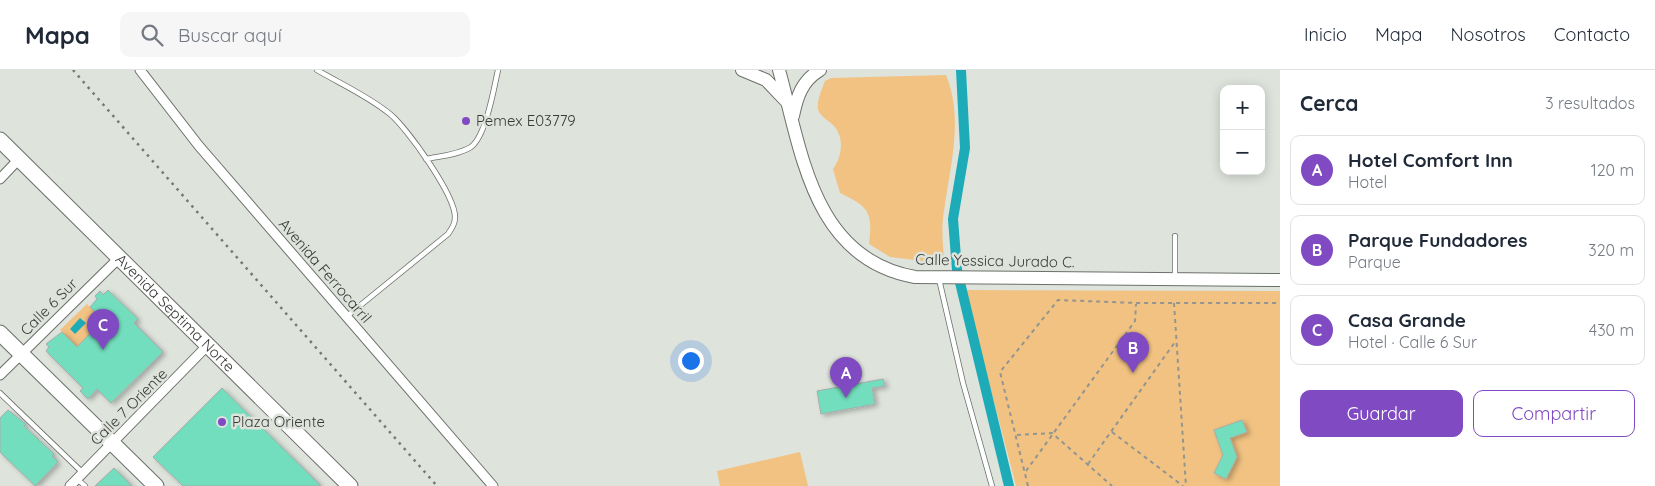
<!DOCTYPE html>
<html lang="es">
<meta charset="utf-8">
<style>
:root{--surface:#fff;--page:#f6f6f7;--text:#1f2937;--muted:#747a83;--line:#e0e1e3;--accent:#804bc2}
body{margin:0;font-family:Quicksand,sans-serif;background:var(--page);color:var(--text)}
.controls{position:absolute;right:15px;top:15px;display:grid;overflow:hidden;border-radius:10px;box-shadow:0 2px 12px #0003}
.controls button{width:45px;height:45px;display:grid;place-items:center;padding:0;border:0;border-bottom:1px solid var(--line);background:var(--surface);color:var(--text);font:25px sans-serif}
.you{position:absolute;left:690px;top:290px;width:18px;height:18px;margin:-12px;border:4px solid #fff;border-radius:50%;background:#1a73e8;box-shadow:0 0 0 8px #1a73e833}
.badge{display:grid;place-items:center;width:32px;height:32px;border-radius:50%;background:var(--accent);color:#fff;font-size:16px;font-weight:700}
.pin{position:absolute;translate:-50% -41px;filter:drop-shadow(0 1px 2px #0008)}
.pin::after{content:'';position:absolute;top:26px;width:18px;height:15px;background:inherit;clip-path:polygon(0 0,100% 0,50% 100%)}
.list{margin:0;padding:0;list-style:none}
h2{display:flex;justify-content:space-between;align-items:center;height:65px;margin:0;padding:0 20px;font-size:21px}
h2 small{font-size:16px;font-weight:400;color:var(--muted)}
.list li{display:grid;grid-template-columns:32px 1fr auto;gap:15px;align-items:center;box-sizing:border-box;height:70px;margin:0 10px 10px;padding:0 10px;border:1px solid var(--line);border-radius:10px}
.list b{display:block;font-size:19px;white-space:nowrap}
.list p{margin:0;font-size:16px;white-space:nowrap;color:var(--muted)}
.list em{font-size:16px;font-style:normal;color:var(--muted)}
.actions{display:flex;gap:10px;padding:15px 20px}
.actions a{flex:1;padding:11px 0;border:1px solid var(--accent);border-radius:10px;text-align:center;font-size:18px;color:var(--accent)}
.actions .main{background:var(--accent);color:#fff}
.icon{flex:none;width:28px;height:28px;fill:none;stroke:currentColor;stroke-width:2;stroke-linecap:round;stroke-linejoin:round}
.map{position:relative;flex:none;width:1280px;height:416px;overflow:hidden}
header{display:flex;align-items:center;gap:30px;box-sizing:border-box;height:70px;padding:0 25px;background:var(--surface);border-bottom:1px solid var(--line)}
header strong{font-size:24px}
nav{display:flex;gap:28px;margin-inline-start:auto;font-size:18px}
.search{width:350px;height:45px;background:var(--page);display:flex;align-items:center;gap:12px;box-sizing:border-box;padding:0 18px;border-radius:10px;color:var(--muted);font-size:19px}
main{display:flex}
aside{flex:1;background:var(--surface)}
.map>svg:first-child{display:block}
.park{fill:#f1c282}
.water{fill:url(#water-ripples)}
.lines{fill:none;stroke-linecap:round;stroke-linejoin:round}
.canal{stroke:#1dabb7;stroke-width:10}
.building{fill:#73debd;stroke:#a5adaa;filter:url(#shadow)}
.lane-casing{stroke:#6b706a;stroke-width:6}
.street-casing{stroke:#6b706a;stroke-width:11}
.secondary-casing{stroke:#6b706a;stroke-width:14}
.primary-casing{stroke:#6b706a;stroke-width:17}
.path{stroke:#929590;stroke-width:2;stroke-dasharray:4 4;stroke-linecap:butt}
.lane{stroke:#fff;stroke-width:4.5}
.street{stroke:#fff;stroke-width:9}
.secondary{stroke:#fff;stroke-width:12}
.primary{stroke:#fff;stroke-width:15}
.rail{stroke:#757873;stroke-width:2.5;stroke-dasharray:2.5 5;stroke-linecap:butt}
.poi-dot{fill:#804bc2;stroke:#dee3dc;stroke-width:2}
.labels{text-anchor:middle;stroke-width:5;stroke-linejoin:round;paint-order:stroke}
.poi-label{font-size:15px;fill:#383a37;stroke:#dee3dc;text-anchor:start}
.street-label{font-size:15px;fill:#383a37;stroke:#dee3dc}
</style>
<header>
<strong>Mapa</strong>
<div class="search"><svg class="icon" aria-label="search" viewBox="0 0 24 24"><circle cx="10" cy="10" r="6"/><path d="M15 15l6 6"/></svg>Buscar aquí</div>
<nav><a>Inicio</a><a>Mapa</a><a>Nosotros</a><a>Contacto</a></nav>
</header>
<main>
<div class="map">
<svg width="1280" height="416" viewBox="0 0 1280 416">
<defs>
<pattern id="water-ripples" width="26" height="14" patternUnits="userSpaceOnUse" patternTransform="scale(1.25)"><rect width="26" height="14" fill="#1dabb7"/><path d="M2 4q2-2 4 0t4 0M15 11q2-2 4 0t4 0" fill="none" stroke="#1b8c96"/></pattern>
<filter id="shadow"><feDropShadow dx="3" dy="2" stdDeviation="2.5" flood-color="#0004"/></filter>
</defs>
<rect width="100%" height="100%" fill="#dee3dc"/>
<path class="park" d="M946,5C964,49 950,96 944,141C941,157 943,174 944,190L940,193L890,187L869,174C873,142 869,137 840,123L833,99C842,87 845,67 833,55C829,51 822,47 819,42C815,34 822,19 825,11L831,8Z
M965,220L1280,221V416H1016Z
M87,234L103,250L77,277L60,260Z
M800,382L808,416H720L717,401Z"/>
<path class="water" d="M80,248L86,253L75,264L70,259Z"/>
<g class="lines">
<path class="canal" d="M961,0L965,78L953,149L957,200L1009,416"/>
</g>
<path class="building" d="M108,220L138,249L134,253L163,282L111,333L97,319L88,329L80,321L83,318L46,281L49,277L46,274L62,262L77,277L103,250L90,237L97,229L95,226L100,221L103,225Z
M883,309L885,316L872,318L875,334L821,344L817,321Z
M222,318L321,416H183L153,387Z
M8,340L26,354L24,356L54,384L52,386L58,392L35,416L0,382V348Z
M1242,350L1247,362L1230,368L1237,387L1226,409L1214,403L1223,385L1214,360Z
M114,398L132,416H95Z"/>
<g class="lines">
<g class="lane-casing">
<path id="lane" d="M317,0C341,14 368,26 390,44C407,58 455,125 455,147C455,154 452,158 448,164L346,247
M426,89C440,86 458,85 471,77C486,66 494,18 498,0
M1175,166V208
M939,209L963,313L992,416
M0,323L83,403
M77,409L85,416"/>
</g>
<g class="street-casing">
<path id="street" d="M140,0L199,76L493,416
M0,109L19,89
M0,305L119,188
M70,416L207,276"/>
</g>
<g class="secondary-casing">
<path id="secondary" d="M742,0L766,10L786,31
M779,0C802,83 813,189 915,207L1280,210
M793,46C797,26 802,11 820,0"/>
</g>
<g class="primary-casing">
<g id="primary">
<path id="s1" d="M0,70L350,416"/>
<path d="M0,263L156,416"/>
</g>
</g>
<path class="path" d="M1174,233L1186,416
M1112,362L1183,416
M1017,365L1052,363L1112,416
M1088,394L1175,272
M1026,401L1135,251L1136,234
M1028,416L1000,302L1058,230L1136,233H1280"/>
<use href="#lane" class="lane"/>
<use href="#street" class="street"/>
<use href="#secondary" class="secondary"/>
<use href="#primary" class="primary"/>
<path class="rail" d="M73,0L437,416"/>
</g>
<g class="poi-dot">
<circle cx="466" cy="51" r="5"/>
<circle cx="222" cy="352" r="5"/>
</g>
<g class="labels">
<g class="poi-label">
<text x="476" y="56">Pemex E03779</text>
<text x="232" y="357">Plaza Oriente</text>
</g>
<g class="street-label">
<text transform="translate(995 191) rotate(1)" y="5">Calle Yessica Jurado C.</text>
<text transform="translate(325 201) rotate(49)" y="5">Avenida Ferrocarril</text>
<text transform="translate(49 237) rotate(-45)" y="5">Calle 6 Sur</text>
<text dy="5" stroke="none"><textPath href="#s1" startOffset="246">Avenida Septima Norte</textPath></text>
<text transform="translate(129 337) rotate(-45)" y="5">Calle 7 Oriente</text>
</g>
</g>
</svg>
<div class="controls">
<button>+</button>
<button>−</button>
</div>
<div class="you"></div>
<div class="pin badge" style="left:846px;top:328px">A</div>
<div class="pin badge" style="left:1133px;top:303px">B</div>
<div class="pin badge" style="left:103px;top:280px">C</div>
</div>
<aside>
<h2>Cerca<small>3 resultados</small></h2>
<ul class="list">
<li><span class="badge">A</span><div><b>Hotel Comfort Inn</b><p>Hotel</p></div><em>120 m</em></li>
<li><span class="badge">B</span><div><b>Parque Fundadores</b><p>Parque</p></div><em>320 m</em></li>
<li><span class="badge">C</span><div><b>Casa Grande</b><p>Hotel · Calle 6 Sur</p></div><em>430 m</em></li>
</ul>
<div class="actions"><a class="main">Guardar</a><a>Compartir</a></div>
</aside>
</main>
